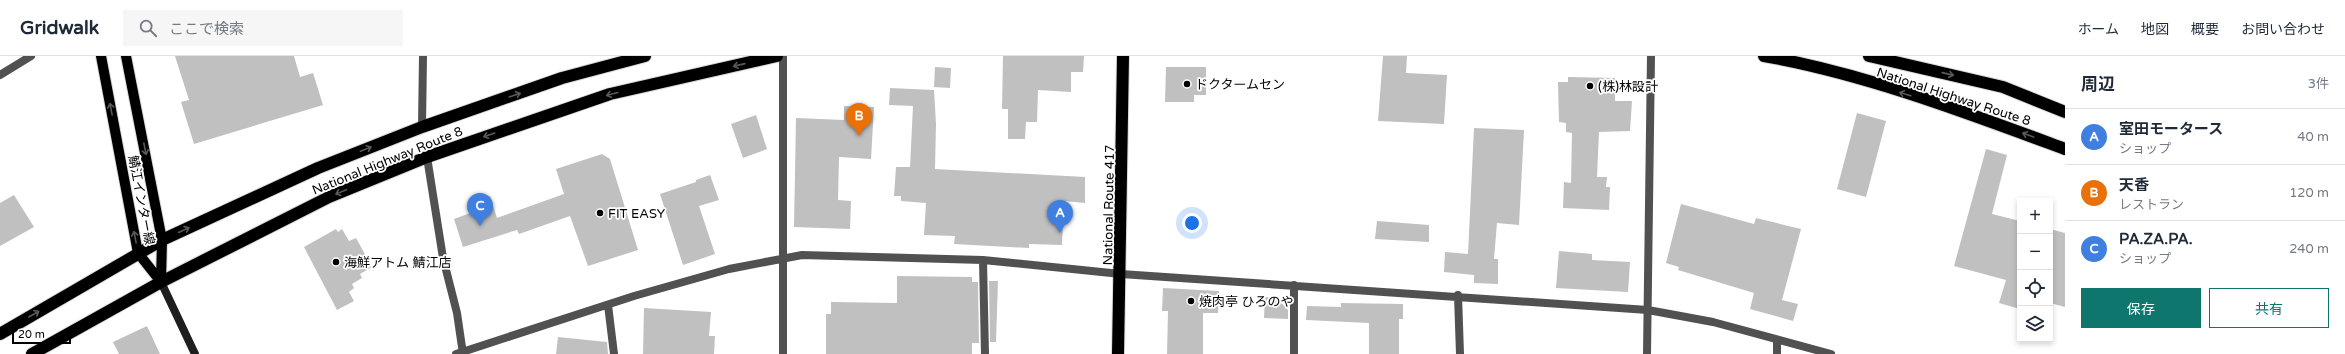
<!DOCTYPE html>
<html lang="ja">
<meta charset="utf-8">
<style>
:root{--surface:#fff;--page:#f6f6f7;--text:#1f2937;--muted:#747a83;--line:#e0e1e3;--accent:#0f766e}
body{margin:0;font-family:"Varela Round","Noto Sans JP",sans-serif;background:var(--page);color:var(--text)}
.controls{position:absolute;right:12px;bottom:12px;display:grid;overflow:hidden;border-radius:0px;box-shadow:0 2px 6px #0003}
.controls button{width:36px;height:36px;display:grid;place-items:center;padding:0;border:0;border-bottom:1px solid var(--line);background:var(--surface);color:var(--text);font:20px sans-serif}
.scale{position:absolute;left:12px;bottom:10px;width:59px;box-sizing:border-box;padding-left:4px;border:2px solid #000;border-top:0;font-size:11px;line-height:14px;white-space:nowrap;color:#000;-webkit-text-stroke:3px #fff;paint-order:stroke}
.you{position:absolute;left:1192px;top:167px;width:14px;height:14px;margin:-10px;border:3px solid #fff;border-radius:50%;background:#1a73e8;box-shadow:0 0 0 6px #1a73e833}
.badge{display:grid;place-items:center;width:26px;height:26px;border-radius:50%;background:var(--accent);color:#fff;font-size:13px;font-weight:700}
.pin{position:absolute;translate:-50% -33px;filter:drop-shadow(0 1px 2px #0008)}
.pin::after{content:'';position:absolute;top:21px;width:14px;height:12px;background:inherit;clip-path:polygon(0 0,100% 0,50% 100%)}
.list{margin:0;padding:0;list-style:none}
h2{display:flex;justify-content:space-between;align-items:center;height:52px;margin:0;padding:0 16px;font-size:17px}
h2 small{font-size:13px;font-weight:400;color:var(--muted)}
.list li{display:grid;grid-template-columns:26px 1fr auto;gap:12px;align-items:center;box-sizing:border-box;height:56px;padding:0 16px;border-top:1px solid var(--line)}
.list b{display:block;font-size:15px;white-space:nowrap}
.list p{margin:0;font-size:13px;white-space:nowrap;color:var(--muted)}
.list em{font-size:13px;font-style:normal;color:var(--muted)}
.actions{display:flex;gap:8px;padding:12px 16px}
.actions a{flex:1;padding:9px 0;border:1px solid var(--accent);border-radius:0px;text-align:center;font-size:14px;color:var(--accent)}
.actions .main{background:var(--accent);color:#fff}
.icon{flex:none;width:22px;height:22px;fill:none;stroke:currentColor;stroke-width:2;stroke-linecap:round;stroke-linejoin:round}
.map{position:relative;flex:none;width:2065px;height:298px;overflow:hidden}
header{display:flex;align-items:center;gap:24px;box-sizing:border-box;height:56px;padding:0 20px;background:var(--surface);border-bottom:1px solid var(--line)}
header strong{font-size:19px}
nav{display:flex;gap:22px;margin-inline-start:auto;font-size:14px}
.search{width:280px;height:36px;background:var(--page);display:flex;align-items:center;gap:10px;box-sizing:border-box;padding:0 14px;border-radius:0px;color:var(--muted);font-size:15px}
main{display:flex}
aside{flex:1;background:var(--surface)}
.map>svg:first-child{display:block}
.building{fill:#c0c0c0}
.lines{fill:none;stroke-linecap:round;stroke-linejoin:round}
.primary-casing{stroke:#dbdbdb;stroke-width:12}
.highway-casing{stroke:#dbdbdb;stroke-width:14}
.street{stroke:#515151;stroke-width:8}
.secondary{stroke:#1e1e1e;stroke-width:8}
.primary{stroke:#000;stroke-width:10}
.highway{stroke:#000;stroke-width:12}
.oneway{stroke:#595959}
.poi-dot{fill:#000;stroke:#fff;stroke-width:1.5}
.labels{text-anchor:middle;stroke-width:3.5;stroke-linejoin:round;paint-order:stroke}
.poi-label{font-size:13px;fill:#000;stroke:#fff;text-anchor:start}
.street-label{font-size:13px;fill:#000;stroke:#fff}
</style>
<header>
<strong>Gridwalk</strong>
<div class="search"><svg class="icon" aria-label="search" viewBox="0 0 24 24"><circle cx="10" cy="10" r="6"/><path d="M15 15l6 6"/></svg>ここで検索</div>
<nav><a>ホーム</a><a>地図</a><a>概要</a><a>お問い合わせ</a></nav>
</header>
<main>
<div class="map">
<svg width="2065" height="298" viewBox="0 0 2065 298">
<rect width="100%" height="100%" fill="#fff"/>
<path class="building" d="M175,0H294L300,21L313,17L323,49L194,88L181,46L189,44Z
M1003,0H1084L1083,16H1071V36L1038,34L1037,66H1026L1025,83H1008V53H1002Z
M1383,0H1407L1406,17L1447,19L1444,68L1378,65Z
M935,11L951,12L950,32L934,31Z
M1166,11H1206V39H1194V46H1165Z
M1568,21L1615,22V45H1632L1630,75L1599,76L1597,121H1607L1606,131H1610L1609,154L1563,152L1564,126L1571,127L1572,77L1566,76V67L1559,66L1558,26H1568Z
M890,32L934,34L936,68L935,113L1085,121V147L1064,145L1062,189L1029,188V192L954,188L955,180L924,179L926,147L901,145V140H894L896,111H910L913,50L889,49Z
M844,50L874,51L871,103L839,101L838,144L851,145L850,173L794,171L796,62L844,64Z
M1857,57L1886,65L1866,141L1837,133Z
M756,59L767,93L743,102L731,68Z
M1474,72L1524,74L1519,169L1497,167L1494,203H1498V228L1474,227V219L1444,216L1445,196L1468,198Z
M1986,93L2007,99L1992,158L2020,165V253L1999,247L2006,224L1954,210Z
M602,98L610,103L638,194L588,210L570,160L519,178L517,174L463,191L454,163L473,156L471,146L490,140L497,162L564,138L556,113Z
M710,119L719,144L699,150L715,198L683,209L660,138L696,126V124Z
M14,139L34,171L0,190V147Z
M1681,148L1754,168L1756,162L1801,173L1782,244L1798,248L1793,265L1750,253L1754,237L1678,214L1679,211L1666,207Z
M1377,165L1429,169V186L1375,183Z
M336,173L338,176L342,173L349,185L356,182L372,211L360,218L362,222L352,228L354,232L349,236L354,245L337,254L304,191Z
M2050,173L2065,177V251L2050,247Z
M1559,195L1592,198V204L1630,206L1628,236L1556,232Z
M897,220L972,221V226H978L979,287H972V298H826V258H831V246L897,247Z
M989,225H998L996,286H990Z
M1163,232L1219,235L1218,257H1203V298H1167L1168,255H1162Z
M1265,241L1277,242L1288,254V263L1264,262Z
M1341,247L1403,248V263H1399V298H1369V267L1306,264L1307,250L1341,251Z
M644,252L711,256L709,280H715L714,298H643Z
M147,270L160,298H119L113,286Z
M558,281L607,286L608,298H556Z"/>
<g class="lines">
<g class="primary-casing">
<path id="primary" d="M101,0L138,197L161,226
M126,0L162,184L161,226"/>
</g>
<g class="highway-casing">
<path id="highway" d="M1764,0C1866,18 1968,57 2065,93
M1869,0L2003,31L2065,56
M0,278L162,184L318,112L422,71L562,22L645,0
M32,298L161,226L329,141L427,101L610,38L777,0
M1118,298L1123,0"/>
</g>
<path class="street" d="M0,19L31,0
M422,71L423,0
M427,101L443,202L457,257L463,298
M983,204L985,298
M1458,239L1460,298
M608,249L614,298
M1777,285V298
M456,298L634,240L729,213L802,199L983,204L1121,218L1648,254L1713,266L1831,298
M783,298V0
M1294,298V229
M1647,298L1651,0"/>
<path class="secondary" d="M161,226L195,298"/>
<use href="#primary" class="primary"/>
<use href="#highway" class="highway"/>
</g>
<defs><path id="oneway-shaft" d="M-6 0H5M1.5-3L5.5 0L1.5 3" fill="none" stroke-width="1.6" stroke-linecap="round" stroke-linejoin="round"/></defs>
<g class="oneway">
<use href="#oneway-shaft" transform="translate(739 9) rotate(167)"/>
<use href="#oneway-shaft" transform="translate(1948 18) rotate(13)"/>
<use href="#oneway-shaft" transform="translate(612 38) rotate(165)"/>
<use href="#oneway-shaft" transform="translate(1905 38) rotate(-163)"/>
<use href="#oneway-shaft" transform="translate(515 39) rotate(-19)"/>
<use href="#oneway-shaft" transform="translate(111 53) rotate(-101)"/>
<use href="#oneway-shaft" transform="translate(489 79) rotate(161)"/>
<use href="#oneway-shaft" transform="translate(2028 79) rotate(-160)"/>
<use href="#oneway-shaft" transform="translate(145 93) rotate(79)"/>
<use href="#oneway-shaft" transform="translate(366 93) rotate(-22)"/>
<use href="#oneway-shaft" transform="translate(341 136) rotate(158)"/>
<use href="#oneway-shaft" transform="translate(184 174) rotate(-25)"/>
<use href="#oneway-shaft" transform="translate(135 181) rotate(-101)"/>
<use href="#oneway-shaft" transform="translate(34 258) rotate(-30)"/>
</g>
<g class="poi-dot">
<circle cx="1187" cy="28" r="4"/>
<circle cx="1590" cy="30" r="4"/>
<circle cx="600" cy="157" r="4"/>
<circle cx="336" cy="206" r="4"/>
<circle cx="1191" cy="245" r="4"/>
</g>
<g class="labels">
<g class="poi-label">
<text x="1195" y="33">ドクタームセン</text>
<text x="1598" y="35">(株)林設計</text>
<text x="608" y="162">FIT EASY</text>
<text x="344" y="211">海鮮アトム 鯖江店</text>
<text x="1199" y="250">焼肉亭 ひろのや</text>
</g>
<g class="street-label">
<text transform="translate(1954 40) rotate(18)" y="5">National Highway Route 8</text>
<text transform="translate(387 104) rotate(-22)" y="5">National Highway Route 8</text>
<text transform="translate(142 144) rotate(79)" y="5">鯖江インター線</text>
<text transform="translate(1108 149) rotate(-89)" y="5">National Route 417</text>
</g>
</g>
</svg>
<div class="controls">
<button>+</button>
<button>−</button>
<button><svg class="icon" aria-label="locate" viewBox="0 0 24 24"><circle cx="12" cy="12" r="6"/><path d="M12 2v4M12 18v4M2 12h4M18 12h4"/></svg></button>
<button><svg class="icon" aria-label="layers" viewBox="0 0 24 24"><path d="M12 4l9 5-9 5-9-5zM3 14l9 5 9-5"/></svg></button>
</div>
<div class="scale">20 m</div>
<div class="you"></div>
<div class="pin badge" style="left:1060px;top:177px;background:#3f7fe0">A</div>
<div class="pin badge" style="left:859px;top:80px;background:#e8710a">B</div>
<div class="pin badge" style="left:480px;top:170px;background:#3f7fe0">C</div>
</div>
<aside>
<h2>周辺<small>3件</small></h2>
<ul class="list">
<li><span class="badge" style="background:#3f7fe0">A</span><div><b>室田モータース</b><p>ショップ</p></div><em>40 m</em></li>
<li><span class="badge" style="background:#e8710a">B</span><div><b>天香</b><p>レストラン</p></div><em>120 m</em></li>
<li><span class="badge" style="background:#3f7fe0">C</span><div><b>PA.ZA.PA.</b><p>ショップ</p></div><em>240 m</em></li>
</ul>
<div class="actions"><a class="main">保存</a><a>共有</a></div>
</aside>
</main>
